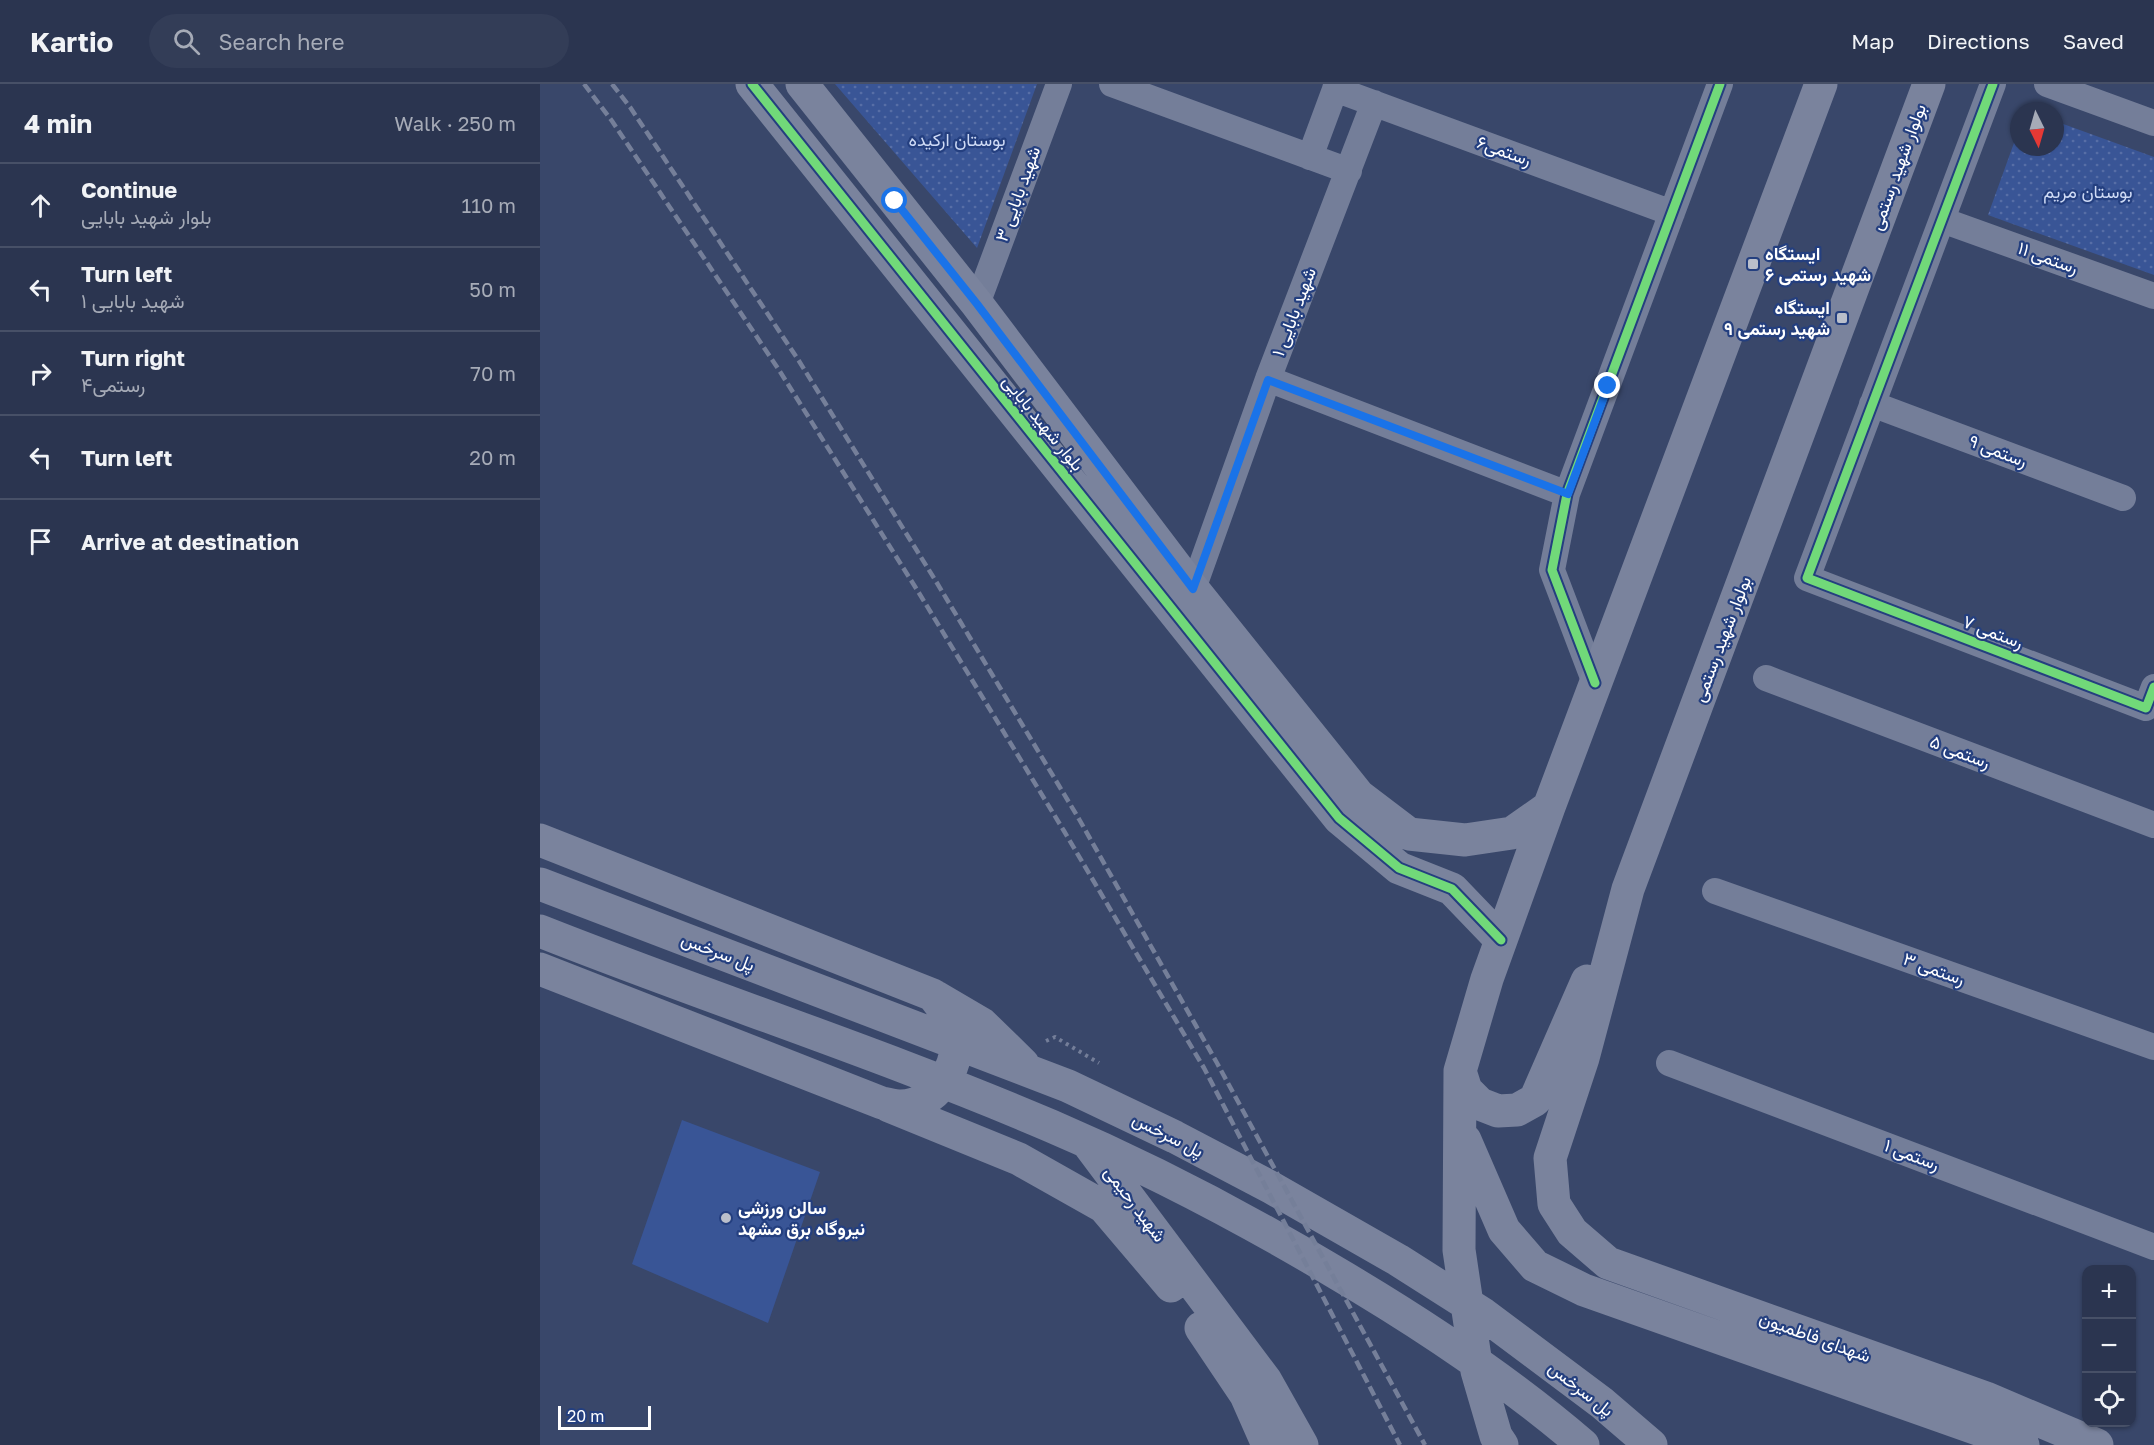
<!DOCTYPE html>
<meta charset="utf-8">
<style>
:root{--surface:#2b3550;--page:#333d57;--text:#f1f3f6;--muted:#a6abb7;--line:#475067}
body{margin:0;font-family:"Golos Text",Vazirmatn,sans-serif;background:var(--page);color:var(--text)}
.controls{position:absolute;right:18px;bottom:18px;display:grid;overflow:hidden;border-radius:12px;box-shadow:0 2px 4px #0004}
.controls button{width:54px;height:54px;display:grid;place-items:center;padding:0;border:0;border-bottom:2px solid var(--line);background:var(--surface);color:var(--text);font:30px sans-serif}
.compass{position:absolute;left:1470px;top:18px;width:54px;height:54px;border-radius:50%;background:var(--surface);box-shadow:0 2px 4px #0004;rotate:175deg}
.scale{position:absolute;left:18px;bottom:15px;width:93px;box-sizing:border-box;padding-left:6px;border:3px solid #fff;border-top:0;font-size:16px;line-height:21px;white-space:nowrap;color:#fff;-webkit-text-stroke:4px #243f7f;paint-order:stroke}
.stop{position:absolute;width:18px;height:18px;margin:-14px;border:4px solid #1a73e8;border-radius:50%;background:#fff}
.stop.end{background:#1a73e8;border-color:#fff;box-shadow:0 2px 6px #0008}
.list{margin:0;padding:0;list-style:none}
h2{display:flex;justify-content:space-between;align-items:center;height:78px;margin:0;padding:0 24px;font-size:26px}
h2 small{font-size:20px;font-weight:400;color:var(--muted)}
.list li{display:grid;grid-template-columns:39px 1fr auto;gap:18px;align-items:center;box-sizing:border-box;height:84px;padding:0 24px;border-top:2px solid var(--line)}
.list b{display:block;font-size:22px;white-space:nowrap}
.list p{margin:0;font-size:20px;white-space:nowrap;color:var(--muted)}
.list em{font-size:20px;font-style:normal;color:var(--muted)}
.icon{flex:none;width:33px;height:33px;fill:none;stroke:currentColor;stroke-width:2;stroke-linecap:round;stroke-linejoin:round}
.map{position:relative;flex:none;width:1614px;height:1361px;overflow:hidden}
header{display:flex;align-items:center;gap:36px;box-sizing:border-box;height:84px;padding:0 30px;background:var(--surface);border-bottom:2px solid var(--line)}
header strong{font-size:28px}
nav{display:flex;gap:33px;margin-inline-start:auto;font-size:21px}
.search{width:420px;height:54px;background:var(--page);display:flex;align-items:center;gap:15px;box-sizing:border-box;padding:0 21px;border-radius:33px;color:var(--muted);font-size:22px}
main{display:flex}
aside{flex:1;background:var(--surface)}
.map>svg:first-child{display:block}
.grass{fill:#395596}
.park{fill:url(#park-dots)}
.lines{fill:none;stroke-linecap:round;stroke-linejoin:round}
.path{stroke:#747e99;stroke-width:4;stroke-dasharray:3 4.5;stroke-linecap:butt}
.street{stroke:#747e99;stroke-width:26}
.secondary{stroke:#7a839d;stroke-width:33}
.rail{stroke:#757f99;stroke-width:4.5;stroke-dasharray:10 4.5;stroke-linecap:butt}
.cycleway-casing{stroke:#243f7f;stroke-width:13}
.cycleway{stroke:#71d979;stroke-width:9}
.route{stroke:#1a73e8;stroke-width:8}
.poi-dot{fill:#babfcb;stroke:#243f7f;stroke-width:2}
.labels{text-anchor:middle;stroke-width:4.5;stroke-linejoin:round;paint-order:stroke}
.park-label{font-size:18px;fill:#cedaf5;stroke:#243f7f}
.street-label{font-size:18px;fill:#fff;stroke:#243f7f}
.poi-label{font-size:18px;font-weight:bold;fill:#fff;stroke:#243f7f;text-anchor:start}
</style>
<header>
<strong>Kartio</strong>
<div class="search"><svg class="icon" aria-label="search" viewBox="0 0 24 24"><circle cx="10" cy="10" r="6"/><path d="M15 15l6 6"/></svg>Search here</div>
<nav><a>Map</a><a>Directions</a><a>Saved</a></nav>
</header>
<main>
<aside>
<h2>4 min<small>Walk · 250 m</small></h2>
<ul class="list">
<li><svg class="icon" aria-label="ahead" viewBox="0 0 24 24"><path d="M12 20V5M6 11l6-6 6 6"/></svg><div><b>Continue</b><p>بلوار شهید بابایی</p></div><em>110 m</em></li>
<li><svg class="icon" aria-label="left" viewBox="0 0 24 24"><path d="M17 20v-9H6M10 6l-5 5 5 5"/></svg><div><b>Turn left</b><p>شهید بابایی ۱</p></div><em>50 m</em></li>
<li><svg class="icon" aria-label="right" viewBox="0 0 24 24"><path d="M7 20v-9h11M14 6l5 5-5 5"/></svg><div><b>Turn right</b><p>رستمی۴</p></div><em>70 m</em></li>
<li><svg class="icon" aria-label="left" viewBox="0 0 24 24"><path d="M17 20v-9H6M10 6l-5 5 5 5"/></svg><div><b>Turn left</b></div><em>20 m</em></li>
<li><svg class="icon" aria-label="arrive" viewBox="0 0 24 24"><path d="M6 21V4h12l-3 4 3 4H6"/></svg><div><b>Arrive at destination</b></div></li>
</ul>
</aside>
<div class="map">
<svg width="1614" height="1361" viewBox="0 0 1614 1361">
<defs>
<pattern id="park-dots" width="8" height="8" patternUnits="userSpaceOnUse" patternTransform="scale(1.5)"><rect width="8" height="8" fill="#395596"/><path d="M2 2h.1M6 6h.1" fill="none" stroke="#576ea6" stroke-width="1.8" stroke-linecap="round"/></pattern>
</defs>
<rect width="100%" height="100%" fill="#39476a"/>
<path class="grass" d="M142,1036L280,1088L228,1239L92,1180Z"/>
<path class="park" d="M295,0H497L437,164Z
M1515,37L1614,73V191L1448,131L1479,45V63H1515Z"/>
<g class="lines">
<path class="path" d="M506,957L515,953L559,979"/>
<path class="street" d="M572,0L809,87
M1453,0L1267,494L1606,624L1614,603
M1507,0L1614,39
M795,5L1132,129
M770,73L797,0
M1402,136L1614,212
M437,220L519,0
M728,295L1027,410
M1332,320L1583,414
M653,505L728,295L834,19
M1226,594L1614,741
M1055,599L1012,486L1027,410L1180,0
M1175,807L1614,963
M1129,979L1614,1163"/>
<path class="secondary" d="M212,0L799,734L859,784L912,805L961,856
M262,0L437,220L653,505L819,712L869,750L925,756L972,749L1009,723
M1389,0L1088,805L1043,974L1010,1074L1014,1120L1032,1148L1068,1179L1446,1314L1557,1361
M0,756L393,911C402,923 414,937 416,952C419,985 396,1021 361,1022C355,1022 348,1020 342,1019L0,885
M0,800L528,1002L635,1053L732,1104L858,1176L943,1230L1062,1319L1111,1361
M0,847C169,914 343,970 511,1042C609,1084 701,1132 793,1187C880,1238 966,1295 1043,1361
M396,913L442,940L483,980
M920,987L926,1006L940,1020L958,1027L977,1026L995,1016L1047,897
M349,1022L479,1075L564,1123L631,1202
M925,1056L964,1146L995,1182L1044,1206L1483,1361
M550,1062L726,1297L762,1361
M661,1244L706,1311L728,1361
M962,1361L956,1352L937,1287L919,1166L920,987L947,895L1009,723L1281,0"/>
<path class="rail" d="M44,0L72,37L239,286L379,509L524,747L664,984L860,1361
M72,0L90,23L259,277L397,499L539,735L677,979L885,1361"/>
<g class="cycleway-casing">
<path id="cycleway" d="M212,0L799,734L859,784L912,805L961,856
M1453,0L1267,494L1606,624L1614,603
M1055,599L1012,486L1027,410L1180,0"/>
</g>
<use href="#cycleway" class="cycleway"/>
</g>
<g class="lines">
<path class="route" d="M355,117L437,220L653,505L728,296L1028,410L1068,302"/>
</g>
<g class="poi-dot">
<rect x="1207" y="174" width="12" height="12" rx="3"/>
<rect x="1296" y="228" width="12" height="12" rx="3"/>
<circle cx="186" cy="1134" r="6"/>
</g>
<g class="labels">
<g class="park-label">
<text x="417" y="62">بوستان ارکیده</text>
<text x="1548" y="114">بوستان مریم</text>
</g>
<g class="street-label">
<text transform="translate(964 67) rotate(20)" y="6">رستمی۶</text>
<text transform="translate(1358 83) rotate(-70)" y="6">بولوار شهید رستمی</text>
<text transform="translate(478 110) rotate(-70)" y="6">شهید بابایی ۳</text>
<text transform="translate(1508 174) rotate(20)" y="6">رستمی ۱۱</text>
<text transform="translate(754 228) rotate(-69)" y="6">شهید بابایی ۱</text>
<text transform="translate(503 339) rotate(51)" y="6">بلوار شهید بابایی</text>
<text transform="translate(1458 367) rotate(21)" y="6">رستمی ۹</text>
<text transform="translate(1453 548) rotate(21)" y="6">رستمی ۷</text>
<text transform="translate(1182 555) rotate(-69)" y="6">بولوار شهید رستمی</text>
<text transform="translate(1420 668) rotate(21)" y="6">رستمی ۵</text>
<text transform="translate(178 868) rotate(21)" y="6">پل سرخس</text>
<text transform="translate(1394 885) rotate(20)" y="6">رستمی ۳</text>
<text transform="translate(628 1051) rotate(27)" y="6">پل سرخس</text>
<text transform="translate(1372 1071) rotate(21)" y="6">رستمی ۱</text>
<text transform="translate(595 1120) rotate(53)" y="6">شهید رحیمی</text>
<text transform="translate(1275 1253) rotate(20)" y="6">شهدای فاطمیون</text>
<text transform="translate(1041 1305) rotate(38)" y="6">پل سرخس</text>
</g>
<g class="poi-label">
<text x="1225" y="176">ایستگاه<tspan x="1225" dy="21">شهید رستمی ۶</tspan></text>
<text x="1290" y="230" text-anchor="end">ایستگاه<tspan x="1290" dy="21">شهید رستمی ۹</tspan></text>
<text x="198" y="1130">سالن ورزشی<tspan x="198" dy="21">نیروگاه برق مشهد</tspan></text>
</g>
</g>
</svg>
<div class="controls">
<button>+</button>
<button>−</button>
<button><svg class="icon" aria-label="locate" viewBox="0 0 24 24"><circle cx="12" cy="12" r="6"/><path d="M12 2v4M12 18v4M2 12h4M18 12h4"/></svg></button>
</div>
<svg class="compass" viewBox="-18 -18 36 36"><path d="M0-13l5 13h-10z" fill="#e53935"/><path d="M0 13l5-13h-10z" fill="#a6abb7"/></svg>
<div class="scale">20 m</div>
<div class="stop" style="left:355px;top:117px"></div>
<div class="stop end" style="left:1068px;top:302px"></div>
</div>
</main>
